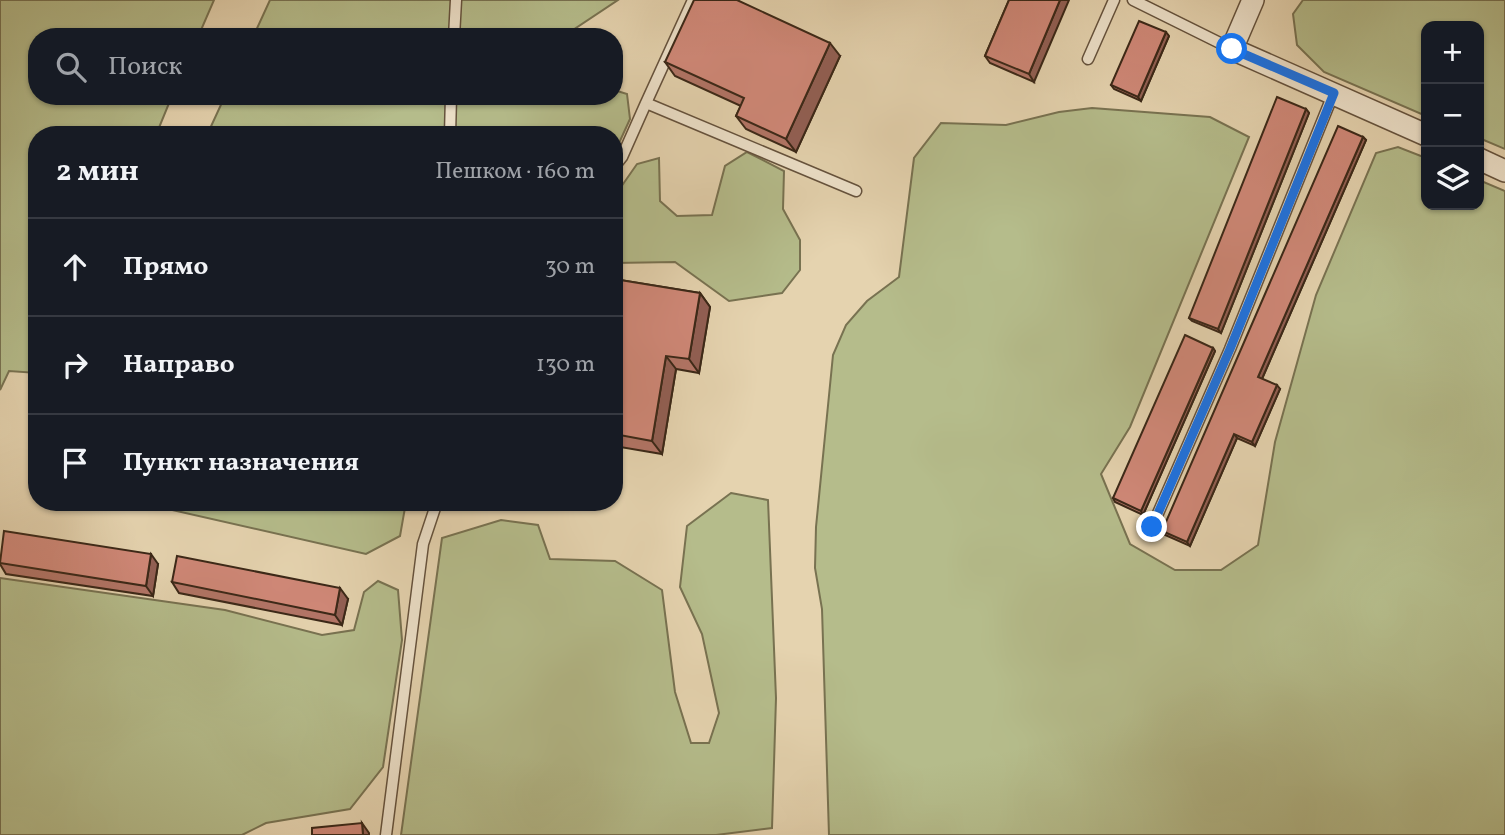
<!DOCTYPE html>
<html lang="ru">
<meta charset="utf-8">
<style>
:root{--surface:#171b24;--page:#20242c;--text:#f1f3f6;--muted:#9ea1a6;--line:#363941}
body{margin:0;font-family:Vollkorn,serif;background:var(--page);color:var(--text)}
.controls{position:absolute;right:21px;top:21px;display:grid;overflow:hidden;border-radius:14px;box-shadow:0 2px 5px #0004}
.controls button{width:63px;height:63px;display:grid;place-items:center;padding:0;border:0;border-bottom:2px solid var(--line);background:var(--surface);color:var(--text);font:35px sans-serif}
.stop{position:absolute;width:21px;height:21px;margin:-16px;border:5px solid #1a73e8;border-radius:50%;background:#fff}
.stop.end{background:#1a73e8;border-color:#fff;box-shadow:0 2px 7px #0008}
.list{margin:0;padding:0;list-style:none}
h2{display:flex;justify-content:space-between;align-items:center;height:91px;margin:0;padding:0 28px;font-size:30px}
h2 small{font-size:23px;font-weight:400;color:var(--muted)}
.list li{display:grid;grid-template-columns:46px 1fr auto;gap:21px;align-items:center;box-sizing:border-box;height:98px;padding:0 28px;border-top:2px solid var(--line)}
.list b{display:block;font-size:26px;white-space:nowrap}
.list em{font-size:23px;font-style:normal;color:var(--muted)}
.icon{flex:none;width:38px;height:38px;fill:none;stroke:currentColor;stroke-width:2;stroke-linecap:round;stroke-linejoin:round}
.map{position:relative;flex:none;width:1505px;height:835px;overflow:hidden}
.search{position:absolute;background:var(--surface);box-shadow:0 2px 5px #0004;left:28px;top:28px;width:595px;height:77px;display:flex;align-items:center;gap:18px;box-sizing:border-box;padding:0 24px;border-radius:28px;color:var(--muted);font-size:26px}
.panel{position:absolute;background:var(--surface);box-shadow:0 2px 5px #0004;left:28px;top:126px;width:595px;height:385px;border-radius:28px}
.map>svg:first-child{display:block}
.green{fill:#b5bc8b;stroke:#787251;stroke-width:2}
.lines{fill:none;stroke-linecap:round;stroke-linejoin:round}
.lane-casing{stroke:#65523d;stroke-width:13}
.street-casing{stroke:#65523d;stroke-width:24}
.lane{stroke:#eee2cb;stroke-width:10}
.street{stroke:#eee2cb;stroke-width:21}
.wall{fill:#b37567;stroke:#3a2717;stroke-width:2}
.shaded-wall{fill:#925f54;stroke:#3a2717;stroke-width:2}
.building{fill:#d08878;stroke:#3a2717;stroke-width:2}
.route{stroke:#1a73e8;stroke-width:9}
</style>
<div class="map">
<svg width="1505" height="835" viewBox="0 0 1505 835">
<rect width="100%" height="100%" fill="#e5d3af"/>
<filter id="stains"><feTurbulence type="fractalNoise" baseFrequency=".00286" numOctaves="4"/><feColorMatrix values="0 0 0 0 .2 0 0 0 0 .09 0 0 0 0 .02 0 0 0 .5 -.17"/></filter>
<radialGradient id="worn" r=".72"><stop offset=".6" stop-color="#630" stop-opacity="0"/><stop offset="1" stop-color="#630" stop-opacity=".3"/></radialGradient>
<path class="green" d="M0,0H214L198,37H37V96H172L156,135H37V373L9,371L0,390Z
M270,0H618L573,30L569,37H253Z
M1303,0H1505V149L1479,138V26H1426V116L1324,72L1297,45L1293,14Z
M614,90L627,94L630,119L614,154V135H207L225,96H614Z
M1092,108L1210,117L1249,137L1130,427L1101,474L1130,544L1175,570H1221L1258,545L1275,442L1316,295L1376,153L1398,147L1426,158V205H1479V180L1505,191V835H829L822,609L815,568L816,527L833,355L846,325L867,301L899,277L914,158L941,123L1006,125L1059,112Z
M747,152L784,171L783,209L800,240V270L782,293L729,301L675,262L614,263V197L637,164L659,158L660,201L677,216L712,215L725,166Z
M731,493L768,500L776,698L772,828L716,835H401L442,538L501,520L538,525L550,559L615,561L662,590L675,692L691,743H709L719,713L702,634L680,587L687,526Z
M137,502H406L400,536L366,554Z
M0,578L225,610L322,635L354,630L364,592L378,581L398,590L402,640L383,767L350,809L266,823L242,835H0Z"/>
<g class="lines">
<g class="lane-casing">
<path id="lane" d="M1133,0L1232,49
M454,37L456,0
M1088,59L1114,0
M646,103L693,0
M450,135L451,96
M614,167L622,157L646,103L856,191
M1152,527L1230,349L1334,92
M386,835L423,544L437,502"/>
</g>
<g class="street-casing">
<path id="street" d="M1253,0L1232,49L1426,135
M1479,159L1505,171"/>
</g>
<use href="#lane" class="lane"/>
<use href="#street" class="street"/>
</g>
<path class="wall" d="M1009,0L1034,82L990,63L985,56Z
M1169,36L1141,101L1114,89L1111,85Z
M840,56L796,152L746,129L736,116L741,106L675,76L665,62Z
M1306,109L1309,113L1221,333L1192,321L1189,318Z
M1363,137L1366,140L1262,379L1280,389L1255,446L1237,438L1190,546L1165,535L1162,531Z
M614,279L700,293L710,307L699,373L676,369L662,454L614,446Z
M1213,348L1215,351L1143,515L1115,502L1113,498Z
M0,556L158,564L153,596L6,574L0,564Z
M172,582L348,599L342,625L179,593Z"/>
<path class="shaded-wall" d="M1060,0H1069L1034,82L1029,74Z
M1166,32L1169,36L1141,101L1138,97Z
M830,43L840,56L796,152L786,139Z
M1306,109L1309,113L1221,333L1218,329Z
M1363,137L1366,140L1261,381L1258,377Z
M700,293L710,307L699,373L689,359Z
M1213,348L1215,351L1143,515L1141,511Z
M666,356L676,369L662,454L652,441Z
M1277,385L1280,389L1255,446L1252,442Z
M1234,434L1237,438L1190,546L1187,542Z
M151,554L158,564L153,596L146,586Z
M340,588L348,599L342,625L335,615Z
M362,823L369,833V835H363Z"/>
<path class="building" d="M694,0H737L830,43L786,139L736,116L744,98L665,62Z
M1009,0H1060L1029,74L985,56Z
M1139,21L1166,32L1138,97L1111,85Z
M1277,97L1306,109L1218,329L1189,318Z
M1338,126L1363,137L1258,377L1277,385L1252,442L1234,434L1187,542L1162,531Z
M614,279L700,293L689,359L666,356L652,441L614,434Z
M1185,335L1213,348L1141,511L1113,498Z
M4,531L151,554L146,586L0,563Z
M177,556L340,588L335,615L172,582Z
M362,823L363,835H312V828Z"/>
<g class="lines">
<path class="route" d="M1152,527L1230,349L1334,93L1232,49"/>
</g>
<rect width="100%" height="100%" filter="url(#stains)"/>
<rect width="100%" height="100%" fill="url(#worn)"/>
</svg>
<div class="controls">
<button>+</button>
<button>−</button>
<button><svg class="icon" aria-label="layers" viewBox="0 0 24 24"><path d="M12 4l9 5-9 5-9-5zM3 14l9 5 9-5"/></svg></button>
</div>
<div class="stop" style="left:1232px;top:49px"></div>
<div class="stop end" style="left:1152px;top:527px"></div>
<div class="search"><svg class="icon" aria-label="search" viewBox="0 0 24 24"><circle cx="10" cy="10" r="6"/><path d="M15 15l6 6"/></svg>Поиск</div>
<section class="panel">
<h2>2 мин<small>Пешком · 160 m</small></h2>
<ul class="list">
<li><svg class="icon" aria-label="ahead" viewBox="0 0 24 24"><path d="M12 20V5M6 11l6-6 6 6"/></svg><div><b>Прямо</b></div><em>30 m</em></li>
<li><svg class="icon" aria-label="right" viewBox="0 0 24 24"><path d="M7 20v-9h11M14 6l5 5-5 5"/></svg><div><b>Направо</b></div><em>130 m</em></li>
<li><svg class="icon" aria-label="arrive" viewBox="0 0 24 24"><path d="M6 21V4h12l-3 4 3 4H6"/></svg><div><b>Пункт назначения</b></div></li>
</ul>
</section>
</div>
